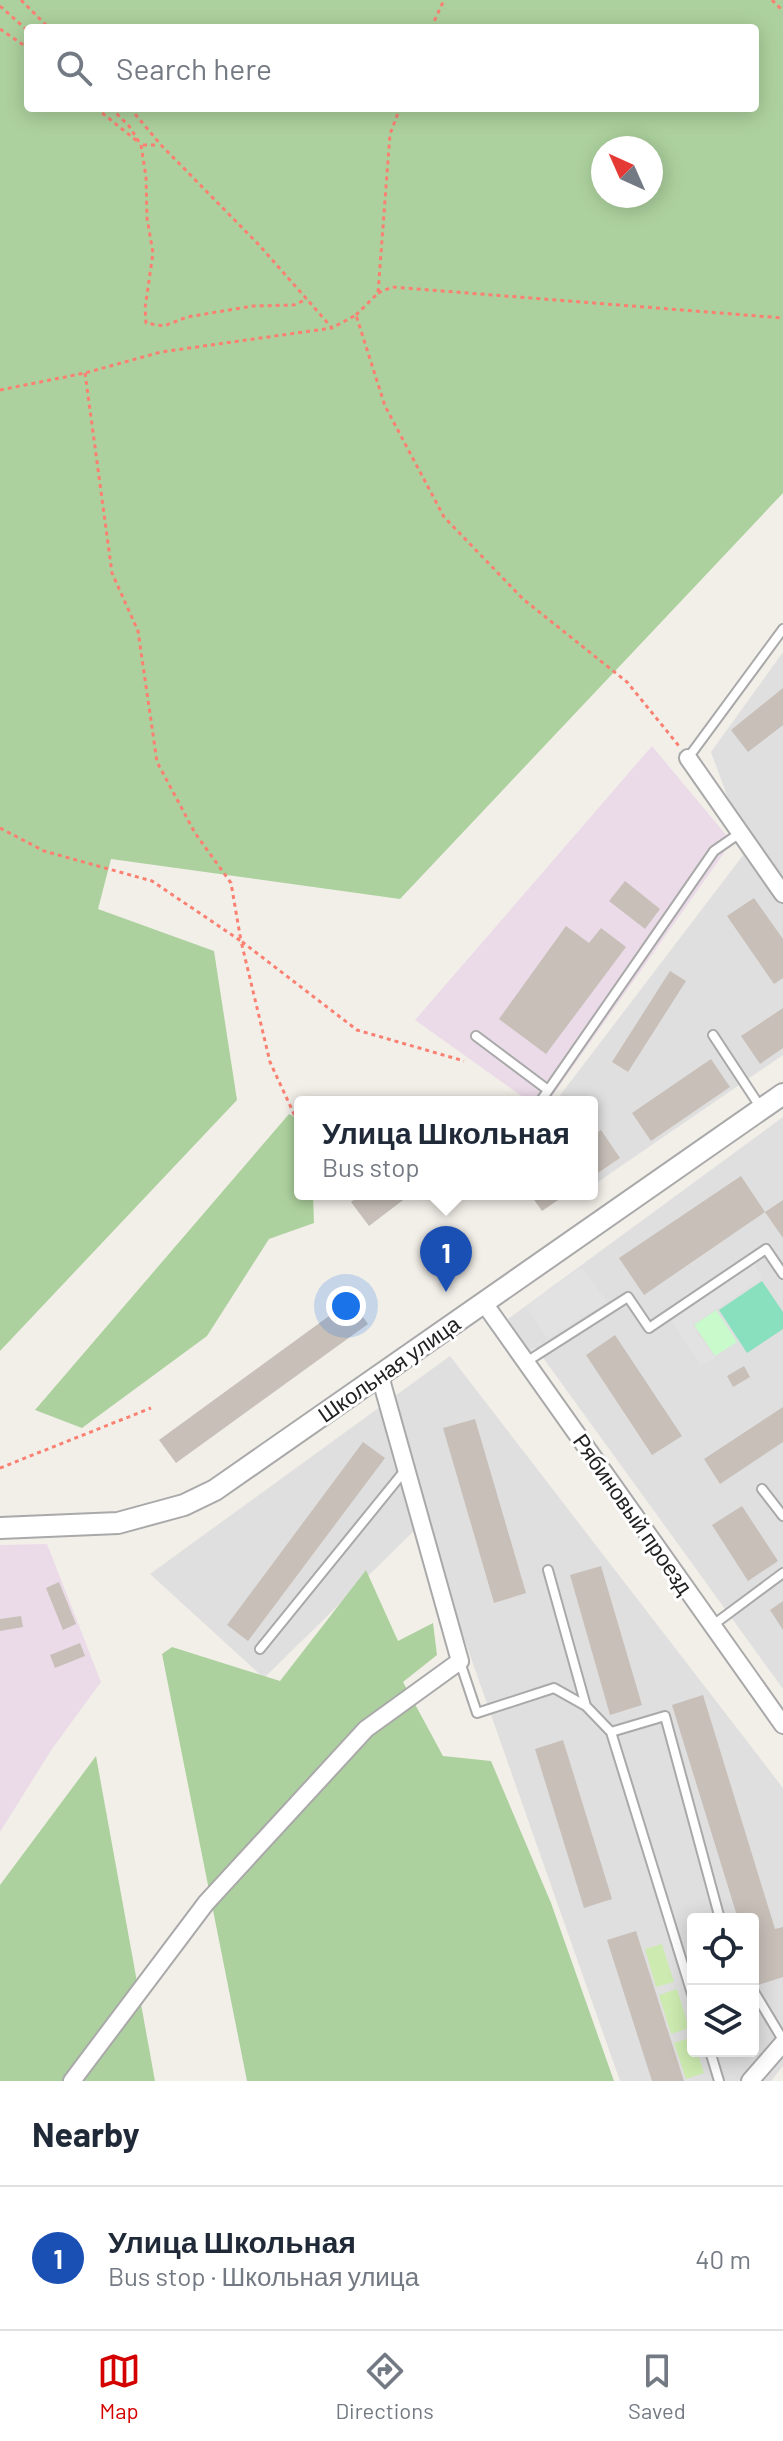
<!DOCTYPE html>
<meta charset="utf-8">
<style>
:root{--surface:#fff;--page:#f6f6f7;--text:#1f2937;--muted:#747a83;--line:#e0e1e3;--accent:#d40000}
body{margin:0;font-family:Barlow,sans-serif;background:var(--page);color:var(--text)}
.controls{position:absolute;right:24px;bottom:24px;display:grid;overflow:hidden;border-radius:8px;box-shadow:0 4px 20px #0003}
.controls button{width:72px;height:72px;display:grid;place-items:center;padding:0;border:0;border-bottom:2px solid var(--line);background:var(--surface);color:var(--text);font:40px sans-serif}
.compass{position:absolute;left:591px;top:136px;width:72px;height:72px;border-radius:50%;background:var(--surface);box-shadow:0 4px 20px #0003;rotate:315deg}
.you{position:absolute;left:346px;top:1306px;width:28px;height:28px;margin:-20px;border:6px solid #fff;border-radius:50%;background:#1a73e8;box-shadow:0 0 0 12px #1a73e833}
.badge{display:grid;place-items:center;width:52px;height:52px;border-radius:50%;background:var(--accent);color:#fff;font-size:26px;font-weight:700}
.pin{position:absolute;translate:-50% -66px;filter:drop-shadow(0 2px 4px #0008)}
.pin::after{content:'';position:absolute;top:42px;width:28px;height:24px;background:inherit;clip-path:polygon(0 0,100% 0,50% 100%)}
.popup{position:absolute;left:294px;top:1096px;width:304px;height:104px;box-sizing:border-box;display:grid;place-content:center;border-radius:8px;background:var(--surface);filter:drop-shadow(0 2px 6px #0005);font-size:26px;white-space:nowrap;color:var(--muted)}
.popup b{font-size:30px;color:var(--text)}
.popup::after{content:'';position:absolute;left:50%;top:100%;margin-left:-16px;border:16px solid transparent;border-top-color:var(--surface)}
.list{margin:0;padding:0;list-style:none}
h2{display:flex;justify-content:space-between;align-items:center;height:104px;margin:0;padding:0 32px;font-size:34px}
h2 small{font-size:26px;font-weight:400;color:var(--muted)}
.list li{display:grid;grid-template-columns:52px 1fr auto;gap:24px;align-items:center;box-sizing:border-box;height:144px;padding:0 32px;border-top:2px solid var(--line)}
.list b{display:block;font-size:30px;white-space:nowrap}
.list p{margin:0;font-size:26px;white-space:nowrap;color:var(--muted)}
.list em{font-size:26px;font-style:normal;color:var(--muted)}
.icon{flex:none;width:44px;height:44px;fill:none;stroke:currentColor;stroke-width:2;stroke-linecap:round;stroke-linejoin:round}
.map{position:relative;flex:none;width:783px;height:2081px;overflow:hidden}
.search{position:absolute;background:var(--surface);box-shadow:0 4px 20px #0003;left:24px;right:24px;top:24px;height:88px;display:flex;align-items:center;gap:20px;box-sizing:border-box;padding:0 28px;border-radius:8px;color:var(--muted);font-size:30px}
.sheet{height:248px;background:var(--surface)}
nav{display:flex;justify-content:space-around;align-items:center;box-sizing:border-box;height:112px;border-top:2px solid var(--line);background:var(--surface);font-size:22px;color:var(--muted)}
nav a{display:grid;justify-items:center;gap:4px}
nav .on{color:var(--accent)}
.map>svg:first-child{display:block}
.residential{fill:#e0dfdf;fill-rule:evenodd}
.industrial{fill:#ebdbe8}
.grass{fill:#cdebb0}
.forest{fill:#add19e;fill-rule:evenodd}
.park{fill:#c8facc}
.pitch{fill:#88e0be}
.parking{fill:#e2e2e2}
.building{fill:#c7bfb8}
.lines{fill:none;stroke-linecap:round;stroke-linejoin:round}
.service-casing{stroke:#a9a9a9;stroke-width:12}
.minor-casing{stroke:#a9a9a9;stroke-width:20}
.tertiary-casing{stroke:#a9a9a9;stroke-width:24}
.path{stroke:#fa8072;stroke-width:3;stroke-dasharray:4 4;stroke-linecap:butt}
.service{stroke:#fff;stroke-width:8}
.minor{stroke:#fff;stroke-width:16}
.tertiary{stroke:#fff;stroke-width:20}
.labels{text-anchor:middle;stroke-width:6;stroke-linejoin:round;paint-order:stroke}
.street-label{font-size:22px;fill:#222;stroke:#fff}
</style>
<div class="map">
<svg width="783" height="2081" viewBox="0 0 783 2081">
<rect width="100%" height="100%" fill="#f2efe9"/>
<path class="residential" d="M783,652V1055L592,1186V1102H555L747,850L711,752Z
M783,1117V1689L536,1348L530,1351L508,1319Z
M450,1356L783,1788V2066L771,2081H620L423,1522L264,1678L150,1574ZM693,1919H753V2051H693Z"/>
<path class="industrial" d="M652,746L727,836L724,853L548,1102H530L415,1020Z
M47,1544L101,1682L52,1749L0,1832V1545Z"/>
<path class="grass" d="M662,1944L674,1982L656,1987L645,1949Z
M677,1989L689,2028L671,2034L659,1995Z
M693,2037V2051H697L704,2073L686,2079L674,2043Z"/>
<path class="forest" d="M0,0H783V493L400,899L111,859L98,909L214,951L237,1100L0,1351ZM755,28V108H28V28ZM651,148V196H603V148Z
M289,1114L300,1120V1194H313L314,1223L269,1239L207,1336L82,1428L35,1410Z
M366,1570L398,1641L433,1623L437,1655L403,1682L443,1756L491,1761L551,1903L614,2081H247L162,1654L172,1647L280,1681Z
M96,1756L155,2081H0V1885Z"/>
<path class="park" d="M716,1310L737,1342L715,1356L694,1325Z"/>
<path class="pitch" d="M762,1281L783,1312V1329L747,1353L719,1310Z"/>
<path class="parking" d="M752,1262L763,1278L692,1325L715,1358L701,1366L669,1317Z
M582,1267L607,1302L548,1339L526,1306Z"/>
<path class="building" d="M783,688V725L748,752L731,730Z
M625,881L660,909L645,929L609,901Z
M754,898L783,939V978L774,984L727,916Z
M566,926L589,943L601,928L626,947L546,1054L499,1019Z
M670,971L686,981L628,1072L612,1062Z
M783,1008V1048L760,1064L741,1036Z
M711,1059L730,1087L651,1141L632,1113Z
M601,1130L620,1158L592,1177V1136Z
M741,1176L765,1212L644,1295L619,1258Z
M362,1194H411L369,1226L351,1202Z
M530,1194H567L542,1211Z
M783,1200V1238L765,1212Z
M351,1300L368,1324L176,1463L159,1440Z
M615,1335L682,1436L652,1455L586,1355Z
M744,1366L750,1377L733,1387L727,1376Z
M783,1407V1442L720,1484L704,1459Z
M475,1419L526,1593L494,1603L443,1428Z
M363,1442L385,1458L248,1641L227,1625Z
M742,1506L778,1561L748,1581L712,1525Z
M601,1566L642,1705L610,1715L570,1575Z
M59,1582L76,1624L63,1630L46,1588Z
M783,1601V1630L770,1610Z
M21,1616L23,1627L0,1631V1619Z
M80,1643L85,1656L55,1668L50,1655Z
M703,1695L775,1929L783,1927V1977L758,1985L753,1969V1919H738L672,1705Z
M563,1740L612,1899L584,1908L535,1749Z
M636,1931L684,2081H652L607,1940Z"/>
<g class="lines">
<g class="service-casing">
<path id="service" d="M688,758L783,629
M713,1035L761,1108
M476,1036L548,1090
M540,1102L714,851L740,833
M526,1362L628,1297L649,1328L766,1249L783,1274
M762,1489L783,1516
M548,1570L586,1706
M713,1625L783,1573
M260,1649L406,1469
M460,1662L477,1713L554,1688L586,1706L611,1732L693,1997
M611,1732L665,1716L720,1919
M753,1990L783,2040
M710,2051L719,2081"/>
</g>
<g class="minor-casing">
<path id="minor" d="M688,758L783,894
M484,1303L783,1725
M72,2081L206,1903L366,1729L460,1661L380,1376
M750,2081L783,2043"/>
</g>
<g class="tertiary-casing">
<path id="tertiary" d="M0,1528L118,1523L184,1505L215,1490L783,1094"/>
</g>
<path class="path" d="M21,0L49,28
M772,0L783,11
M0,6L28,31
M431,28L444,0
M0,29L28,48
M96,108L137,141
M111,108L129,126L141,145L146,177L147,218L153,253L145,308L146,323L164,326L187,317L253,306L294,305L307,299
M130,108L161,145L261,247L332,328L356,315L385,406L444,517L523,599L627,682L679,746
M143,145H159
M378,293L392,287L783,318
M356,315L378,293L390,134L400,108
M85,373L112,573L138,631L157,762L195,833L231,883L241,941L357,1030L464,1061
M0,390L85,373L161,352L332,328
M0,828L44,851L152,881L241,941L270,1062L300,1127
M0,1468L151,1408"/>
<use href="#service" class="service"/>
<use href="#minor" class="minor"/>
<use href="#tertiary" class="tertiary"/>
</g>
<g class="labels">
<g class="street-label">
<text transform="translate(389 1369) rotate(-35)" y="8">Школьная улица</text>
<text transform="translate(633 1514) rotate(55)" y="8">Рябиновый проезд</text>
</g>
</g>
</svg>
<div class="controls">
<button><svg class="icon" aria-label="locate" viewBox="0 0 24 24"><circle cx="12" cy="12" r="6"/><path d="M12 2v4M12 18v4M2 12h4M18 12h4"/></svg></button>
<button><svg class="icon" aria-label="layers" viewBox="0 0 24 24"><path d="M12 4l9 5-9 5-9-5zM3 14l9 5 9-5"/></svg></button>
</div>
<svg class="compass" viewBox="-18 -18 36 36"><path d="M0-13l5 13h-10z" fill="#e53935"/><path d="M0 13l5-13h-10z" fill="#747a83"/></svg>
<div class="you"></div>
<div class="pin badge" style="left:446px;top:1292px;background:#1a4fb4">1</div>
<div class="popup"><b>Улица Школьная</b>Bus stop</div>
<div class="search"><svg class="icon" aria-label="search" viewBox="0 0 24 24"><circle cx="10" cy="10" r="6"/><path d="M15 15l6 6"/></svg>Search here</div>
</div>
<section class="sheet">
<h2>Nearby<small></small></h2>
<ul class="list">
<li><span class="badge" style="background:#1a4fb4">1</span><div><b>Улица Школьная</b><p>Bus stop · Школьная улица</p></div><em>40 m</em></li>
</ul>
</section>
<nav>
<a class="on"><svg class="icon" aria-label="map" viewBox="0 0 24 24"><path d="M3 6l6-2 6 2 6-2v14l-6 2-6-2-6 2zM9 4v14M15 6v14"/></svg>Map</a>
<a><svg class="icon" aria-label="directions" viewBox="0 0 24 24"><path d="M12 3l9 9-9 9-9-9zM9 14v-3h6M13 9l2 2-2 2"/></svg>Directions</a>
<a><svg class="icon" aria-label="saved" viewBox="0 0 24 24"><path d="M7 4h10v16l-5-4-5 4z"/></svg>Saved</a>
</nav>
